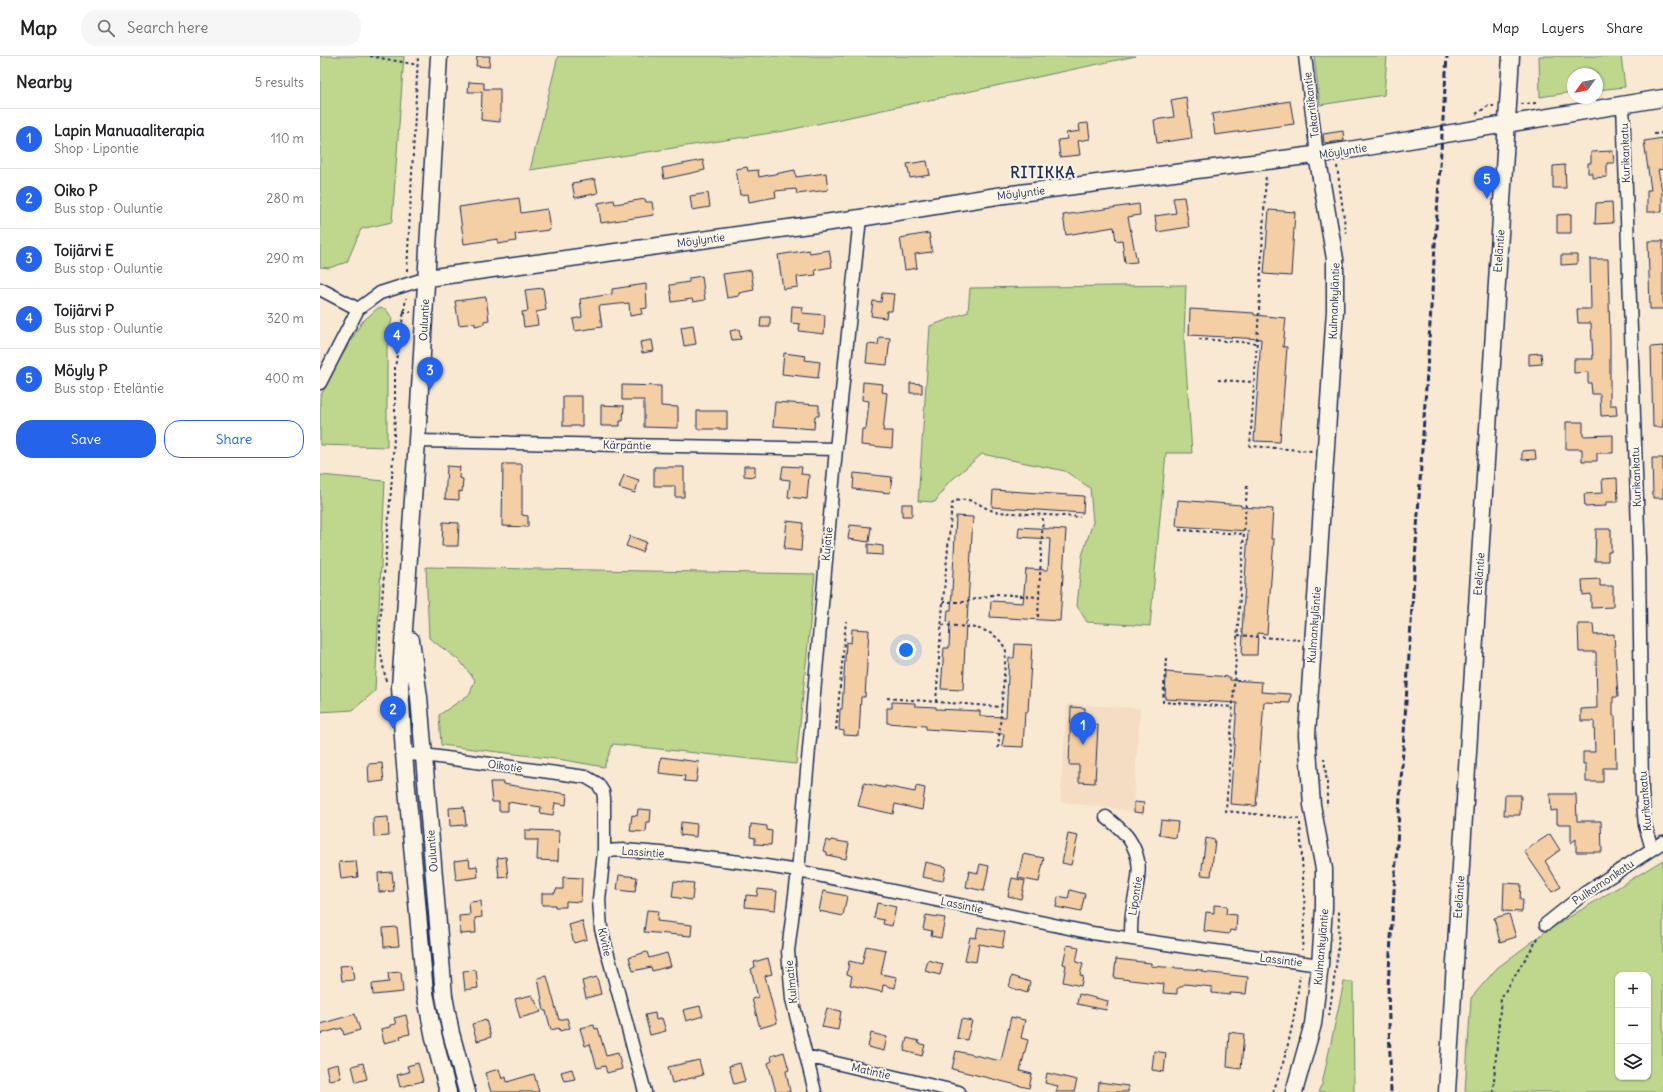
<!DOCTYPE html>
<meta charset="utf-8">
<style>
:root{--surface:#fff;--page:#f6f6f6;--text:#202124;--muted:#757577;--line:#e0e0e0;--accent:#2563eb}
body{margin:0;font-family:Delius,sans-serif;background:var(--page);color:var(--text)}
.controls{position:absolute;right:12px;bottom:12px;display:grid;overflow:hidden;border-radius:8px;box-shadow:0 1px 3px #0004}
.controls button{width:36px;height:36px;display:grid;place-items:center;padding:0;border:0;border-bottom:1px solid var(--line);background:var(--surface);color:var(--text);font:20px sans-serif}
.compass{position:absolute;left:1247px;top:12px;width:36px;height:36px;border-radius:50%;background:var(--surface);box-shadow:0 1px 3px #0004;rotate:237deg}
.you{position:absolute;left:586px;top:594px;width:14px;height:14px;margin:-10px;border:3px solid #fff;border-radius:50%;background:#1a73e8;box-shadow:0 0 0 6px #1a73e833}
.badge{display:grid;place-items:center;width:26px;height:26px;border-radius:50%;background:var(--accent);color:#fff;font-size:13px;font-weight:700}
.pin{position:absolute;translate:-50% -33px;filter:drop-shadow(0 1px 2px #0008)}
.pin::after{content:'';position:absolute;top:21px;width:14px;height:12px;background:inherit;clip-path:polygon(0 0,100% 0,50% 100%)}
.list{margin:0;padding:0;list-style:none}
h2{display:flex;justify-content:space-between;align-items:center;height:52px;margin:0;padding:0 16px;font-size:17px}
h2 small{font-size:13px;font-weight:400;color:var(--muted)}
.list li{display:grid;grid-template-columns:26px 1fr auto;gap:12px;align-items:center;box-sizing:border-box;height:60px;padding:0 16px;border-top:1px solid var(--line)}
.list b{display:block;font-size:15px;white-space:nowrap}
.list p{margin:0;font-size:13px;white-space:nowrap;color:var(--muted)}
.list em{font-size:13px;font-style:normal;color:var(--muted)}
.actions{display:flex;gap:8px;padding:12px 16px}
.actions a{flex:1;padding:9px 0;border:1px solid var(--accent);border-radius:16px;text-align:center;font-size:14px;color:var(--accent)}
.actions .main{background:var(--accent);color:#fff}
.icon{flex:none;width:22px;height:22px;fill:none;stroke:currentColor;stroke-width:2;stroke-linecap:round;stroke-linejoin:round}
.map{position:relative;flex:none;width:1343px;height:1036px;overflow:hidden}
header{display:flex;align-items:center;gap:24px;box-sizing:border-box;height:56px;padding:0 20px;background:var(--surface);border-bottom:1px solid var(--line)}
header strong{font-size:19px}
nav{display:flex;gap:22px;margin-inline-start:auto;font-size:14px}
.search{width:280px;height:36px;background:var(--page);display:flex;align-items:center;gap:10px;box-sizing:border-box;padding:0 14px;border-radius:16px;color:var(--muted);font-size:15px}
main{display:flex}
aside{flex:1;background:var(--surface)}
.map>svg:first-child{display:block}
.built{fill:#f4ddc2}
.green{fill:#bfd68d;stroke:#6d8276;fill-rule:evenodd}
.building{fill:#f4cea4;stroke:#1b2f5e}
.lines{fill:none;stroke-linecap:round;stroke-linejoin:round}
.street-casing{stroke:#1b2f5e;stroke-width:15}
.secondary-casing{stroke:#1b2f5e;stroke-width:19}
.path{stroke:#1b2f5e;stroke-width:2;stroke-dasharray:3 3;stroke-linecap:butt}
.street{stroke:#fcf5e5;stroke-width:12}
.secondary{stroke:#fcf5e5;stroke-width:16}
.rail{stroke:#1b2f5e;stroke-width:3;stroke-dasharray:6 3;stroke-linecap:butt}
.labels{text-anchor:middle;stroke-width:4;stroke-linejoin:round;paint-order:stroke}
.street-label{font-size:11px;fill:#1b2f5e;stroke:#fcf5e5}
.district-label{font-size:15px;font-weight:bold;letter-spacing:1px;fill:#1b2f5e;stroke:#fcf5e5}
</style>
<header>
<strong>Map</strong>
<div class="search"><svg class="icon" aria-label="search" viewBox="0 0 24 24"><circle cx="10" cy="10" r="6"/><path d="M15 15l6 6"/></svg>Search here</div>
<nav><a>Map</a><a>Layers</a><a>Share</a></nav>
</header>
<main>
<aside>
<h2>Nearby<small>5 results</small></h2>
<ul class="list">
<li><span class="badge">1</span><div><b>Lapin Manuaaliterapia</b><p>Shop · Lipontie</p></div><em>110 m</em></li>
<li><span class="badge">2</span><div><b>Oiko P</b><p>Bus stop · Ouluntie</p></div><em>280 m</em></li>
<li><span class="badge">3</span><div><b>Toijärvi E</b><p>Bus stop · Ouluntie</p></div><em>290 m</em></li>
<li><span class="badge">4</span><div><b>Toijärvi P</b><p>Bus stop · Ouluntie</p></div><em>320 m</em></li>
<li><span class="badge">5</span><div><b>Möyly P</b><p>Bus stop · Eteläntie</p></div><em>400 m</em></li>
</ul>
<div class="actions"><a class="main">Save</a><a>Share</a></div>
</aside>
<div class="map">
<svg width="1343" height="1036" viewBox="0 0 1343 1036">
<rect width="100%" height="100%" fill="#fae9d2"/>
<filter id="ink" filterUnits="userSpaceOnUse"><feTurbulence type="fractalNoise" baseFrequency=".025" numOctaves="2"/><feDisplacementMap in="SourceGraphic" scale="8" xChannelSelector="R" yChannelSelector="G"/><feConvolveMatrix kernelMatrix="1 2 1 2 8 2 1 2 1" color-interpolation-filters="sRGB"/></filter>
<g filter="url(#ink)">
<path class="built" d="M747,648L820,652L813,755L740,746Z"/>
<path class="green" d="M0,0H84L72,166L41,173L27,206L9,212L0,211Z
M238,0H816L464,75L210,114Z
M994,0H1067L1064,39L1000,49Z
M1219,0H1301L1305,31L1277,34V18H1253V36L1220,41Z
M866,229L864,282L872,397H846L830,570L767,566L757,550L762,500L773,466L770,432L745,415L662,398L627,428L615,446L598,445L610,270L648,256L650,232Z
M58,252L66,253L72,262L67,291V391L0,389V341L14,313L42,266Z
M0,419L65,425L55,635L33,654L0,656Z
M106,511L495,518L476,708L293,688L284,711L244,704L121,689L119,659L150,638L155,624L140,605L109,582Z
M1343,804V1036H1145L1151,942L1177,912L1225,876ZM1298,919H1328V1021H1298Z
M1024,926H1033L1034,1036H998L1002,1028Z"/>
<path class="building" d="M157,0H170L169,11L156,10Z
M149,26L164,27V33H180V66L161,64L162,36H148Z
M866,41L872,82L837,87L834,64L854,61L851,44Z
M970,45L974,68L895,79L892,58Z
M768,67L770,83L758,85L760,99L740,101L738,84L747,83L746,77L760,75L759,68Z
M1023,75L1024,85L1004,87L1003,78Z
M1343,82V113L1338,114L1342,134V156H1327V134H1331L1324,85Z
M1293,95L1294,107H1287V121L1272,122V117H1268V107H1271V96Z
M383,104L385,114L344,123L342,112Z
M607,105L610,119L590,122L587,108Z
M1245,109L1246,132H1233V110Z
M427,111L428,115L438,114L439,121L475,114L476,121L506,117L508,134L477,138L476,133L455,135L456,141L429,146L428,138L420,139L416,113Z
M275,123L278,137L255,142L252,127Z
M388,137L390,151L372,154L370,140Z
M864,141L869,171L837,176L835,160L856,157L853,142Z
M199,142L201,157L227,153L230,174L195,178L196,185L178,188V183L144,188L139,151Z
M325,143L326,146H332L334,159L281,167L278,147L294,144L295,148Z
M1292,146L1293,167L1275,168L1276,147Z
M819,148L820,159L808,161L817,206L805,207L802,184L796,185L794,171L746,179L743,159Z
M949,154L975,156L971,220L944,218Z
M1251,158V177H1237V159Z
M609,177L612,196L595,198L597,212L585,214L580,182Z
M1328,185H1343V253H1330Z
M489,194L490,197L509,194L512,211L495,214L496,219L477,221L478,231L463,233L458,199Z
M1241,199H1257V208L1241,209Z
M1270,203H1288L1290,284V349H1296L1297,359L1281,360L1280,338H1272L1271,327H1268V316L1254,317V303H1273L1271,267H1258L1257,253H1271Z
M431,214L434,234L419,237V240L407,242L403,218Z
M382,220L385,244L373,246L372,243L352,246L350,229L369,226V222Z
M326,228L327,252L321,253L322,258L310,260L309,247L279,250L282,271L255,275L253,263L262,261L260,243L292,238V233Z
M223,232L226,254L216,256L218,269L204,271L202,256L208,255L205,234Z
M562,237L574,238L572,255H567L566,262L551,260L553,245L561,246Z
M166,241L169,264L164,265V268L155,270V267L139,269L135,245Z
M472,250L483,251L482,257L505,259L504,278L479,275L480,268L471,267Z
M870,253L934,257V259L966,262L963,291H967L960,386L934,385L941,283L869,279Z
M441,261H450V271H440Z
M373,269L376,288L364,290L361,271Z
M419,273L421,283L412,284L410,275Z
M559,281L570,282L567,309L546,307L548,288L558,289Z
M332,284L334,295L322,297L320,286Z
M1343,290V371H1333L1331,291Z
M464,297L486,300L485,304L500,306L498,322L462,318Z
M1221,297L1222,308L1209,309V298Z
M543,326L563,328L562,336L567,337L563,375H573L572,392L541,389L542,373H546L549,345L542,344Z
M590,327L602,328V337H590Z
M302,329L341,330V350L358,351V372L324,371V344H302Z
M243,340H262V370H243Z
M455,346L499,349V360H495L494,373L453,370Z
M281,349L304,350L303,365H300V370H281Z
M377,355H407V373H377Z
M1246,366H1263V380L1293,379V397H1277V405H1262V393H1246Z
M1215,394L1216,403L1202,404V395Z
M1332,402H1343V442H1333Z
M183,408H202V459L208,460V471L182,470Z
M127,410L140,411L139,422L143,423L142,436L139,435V444L125,443Z
M424,410H435V421L424,420Z
M463,410L482,411L481,418L489,419L487,443L468,441L470,424L461,423Z
M334,411H364V441H355V430H334Z
M534,417L572,421L570,437L533,433Z
M304,419L319,424L315,437L299,432Z
M1297,422L1298,446H1286V450L1265,451L1264,438L1283,437L1282,423Z
M673,434L764,440L763,457L672,451Z
M858,444L921,449V451L953,453L951,483H954L947,578L938,577L937,599H922L923,576H922L928,475L856,470Z
M582,448H592V460H582Z
M636,460L653,461L647,566H646L643,634L621,633L624,592H629L630,566L627,565L628,554H631Z
M467,465L483,467L481,495L464,493Z
M123,466L139,467L138,490H122Z
M530,469L551,471L549,486L528,483Z
M699,471L746,474L740,565L670,561L671,545L703,547L706,513L728,514L730,483L698,481Z
M1276,473H1291V496H1288V505H1275Z
M310,480L326,486L322,496L306,490Z
M548,488L563,490V499L548,498Z
M1280,523V530H1293V551L1271,552V538L1263,539L1262,524Z
M1258,568H1273L1274,579L1294,578L1298,641H1293V660H1295L1296,712H1283V726H1266V708H1263V696H1275L1274,665H1261V653L1277,652L1276,596H1259Z
M532,573L549,574L545,641H541L539,680L524,679V675L519,674L520,653H522L526,586L531,587Z
M695,588L712,589L708,656H705L703,691L682,690L684,678L606,673V670L567,667V652H572V646L595,647V650L616,651V653L660,655V660L686,661L689,602H694Z
M846,616L910,621V624L942,626L941,636L971,638L970,647L944,646L936,750L910,748L917,647L845,643Z
M751,651L765,652L764,668L778,669L775,727L759,726V709H749Z
M341,701L379,706L376,726L364,725L365,720L339,717Z
M62,707L64,725L49,727L48,708Z
M170,726H183V728L247,738L246,749L235,747L233,759L220,757L221,751L188,746V755H179V746H172Z
M544,727L565,732V730L595,736L596,730L605,732L602,754L575,748L573,758L538,750Z
M1230,738H1256L1257,765H1281L1282,796H1256V783L1251,787V768H1237V754L1231,755Z
M1185,739H1201L1200,759H1184Z
M814,746L824,747L823,757L814,756Z
M144,751L146,769L130,770L129,752Z
M318,753L331,754L330,766H327L326,776L310,775L312,759L317,760Z
M68,761L69,780L54,781L53,762Z
M841,764L858,766L856,782L839,779Z
M361,766L377,768L376,781L360,779Z
M431,768L447,770V774L452,775L451,789L435,788V782L430,781Z
M205,774L239,775L238,805L217,804L218,784H205Z
M748,778L758,780L751,809L742,807Z
M1230,778L1240,794L1225,805L1241,831L1232,836L1204,795Z
M886,782L895,784L891,820L881,819Z
M506,784L511,786V784L529,787L526,803L507,799V796L503,795Z
M703,798L724,802L719,826L698,822Z
M186,801L188,821L179,822L177,802Z
M149,803L150,811L157,810L158,821L136,824L134,805Z
M36,805L38,821L21,823L19,806Z
M605,806L626,811L623,825L602,821Z
M660,808L669,810L664,835L646,831L649,815L658,817Z
M72,816L74,835L59,836L58,817Z
M299,819L317,821L315,836L297,834Z
M243,821L262,822L261,846L246,845V851H235V849H222V837H235L236,833H243Z
M692,822L705,825L701,843L688,840Z
M354,825L374,827L372,844L352,841Z
M1184,827L1201,828L1200,844H1203L1202,856L1183,855Z
M438,833L457,835L455,854L425,851L426,839L437,840Z
M750,834L765,838L761,856L736,851L738,841L748,843Z
M503,835L527,840L523,860L499,855Z
M161,845L162,861L155,862L156,877L140,878L139,860L150,859L149,846Z
M557,847L576,851L572,870L563,868L564,864L554,862Z
M894,849L907,850L906,858L917,859L916,875L910,874L909,878L884,875L886,856L894,857Z
M327,854L338,855L337,865L372,869L371,880L324,876Z
M1189,858L1196,881L1180,886L1174,862Z
M606,859L625,862L621,882L611,880L612,875L603,873Z
M262,865L267,883L254,887L249,869Z
M77,871L79,890L64,891L63,872Z
M658,871L685,876L682,892L659,888L656,906L645,904L650,881L656,882Z
M747,889L759,891L756,906L763,908L760,919L763,920L761,930L743,926L746,909L743,908Z
M546,890L566,894L561,918L577,921L575,932L563,929L562,936L530,929L532,920L527,918L529,905L542,908Z
M327,896L329,902L347,897L351,910L332,915L331,911L313,915L309,901Z
M448,902L452,918L445,920L457,967L440,972L432,943L438,941L431,913L435,911L434,906Z
M796,903L831,907V910L882,914V916L928,921L926,938L910,937V939L892,937V931L865,928L857,933V938L843,937L844,928L794,922Z
M608,904L623,908L620,919L605,915Z
M32,909L34,924L22,925L20,910Z
M156,914L158,932L145,934L143,915Z
M81,916L83,936L53,939L52,928L69,926L68,917Z
M227,920L239,964L247,962L250,972L240,975L239,972L231,974L226,955H224L218,922Z
M692,920L710,926L707,937L689,931Z
M277,921L281,938L266,942L262,925Z
M759,938L788,945L786,954L757,948Z
M212,939L221,956L200,962L195,943Z
M380,950L383,960L366,965L363,954Z
M507,952L521,955L518,974L502,971Z
M335,957L336,964L342,962L346,975L330,979L325,959Z
M35,958L40,974L24,979L22,972L0,978V968Z
M86,959L90,978L80,980L81,983L64,987L61,973L70,971V969L76,968L74,962Z
M691,961L705,964L701,982L708,984L700,1015L712,1018L709,1032L632,1013L636,995L681,1005Z
M641,963L652,965L647,984L637,982Z
M166,964L171,981L157,985L152,968Z
M274,969L275,973L278,972L286,1000L298,997L302,1013L287,1017L285,1010L277,1012L270,988L265,990L260,972Z
M909,976L924,978L921,1013L907,1011Z
M551,977L567,981L564,995L548,991Z
M587,982L599,985L598,987L605,989L602,1000L584,995Z
M834,995L846,997L844,1016L832,1014Z
M464,996L469,1014L466,1015L470,1036H456L448,1007L452,1005L451,1000Z
M379,1004L383,1019L352,1027L348,1011Z
M43,1007L47,1023L36,1026L32,1010Z
M98,1007L103,1025L80,1031L77,1019L89,1016L87,1010Z
M420,1007L425,1025L414,1028L409,1010Z
M18,1008L21,1022L9,1024L6,1011Z
M179,1013L182,1023L186,1021L187,1026L214,1018L219,1036H171L165,1017Z
M252,1013L255,1023L244,1025L241,1016Z
M727,1017L757,1024L754,1036H736L738,1030L725,1027Z
M779,1026L808,1030V1036H778Z"/>
<g class="lines">
<g class="street-casing">
<path id="street" d="M985,0L997,99
M1303,48L1319,502L1322,736L1325,769L1332,793
M0,233L38,253
M0,327L38,253L60,237L107,222
M97,385L516,393
M84,698L104,699L266,721L278,728L283,736L284,742V795L279,844L281,873L325,1036
M786,761C794,768 803,774 809,783C827,810 815,829 812,858C811,866 811,874 811,883
M284,795L304,794L353,798L420,806L478,815L772,877L880,893L1000,909
M1226,868L1265,837L1343,786
M486,1000L639,1036
M495,1036L472,943L468,895L478,815L516,393L540,162"/>
</g>
<g class="secondary-casing">
<path id="secondary" d="M119,0L97,385L80,631L84,698L105,937L114,982L128,1036
M107,222L540,162L677,140L1017,96L1343,42
M91,584L99,641L124,940L131,977L147,1036
M974,1036L993,968L1000,909L1004,852V813L992,749L987,679L1015,254V203L997,99
M1127,1036L1191,0"/>
</g>
<path class="path" d="M50,0L98,9
M1201,48L1218,47
M1156,58L1168,50H1174
M1334,78L1343,77
M1017,110L1026,177
M87,215L98,0
M940,232L946,119
M940,239L930,390L992,395
M83,256H91
M879,283L936,287
M898,324L934,326
M927,430L906,755L980,763
M859,474L924,478
M623,546H644L676,538L719,541
M718,561L723,459
M622,569C646,571 676,569 686,595L678,694
M918,579L980,584
M846,602L843,646L912,651
M66,625L60,593V569L72,421L75,358V312L86,242
M567,642L682,651
M616,646L623,546L632,448L635,445C655,440 660,452 677,456L760,461
M516,674L526,565
M1004,702L1007,727V750
M980,767L985,856L982,894
M1009,960L1018,895L1019,855
M953,1036C968,998 975,959 980,919
M1173,1036L1181,942L1220,879"/>
<use href="#street" class="street"/>
<use href="#secondary" class="secondary"/>
<path class="rail" d="M1071,1036L1068,930L1127,0"/>
</g>
</g>
<g class="labels">
<g class="street-label">
<text transform="translate(991 49) rotate(-97)" y="4">Takaritikantie</text>
<text transform="translate(1023 95) rotate(-9)" y="4">Möylyntie</text>
<text transform="translate(1305 97) rotate(-92)" y="4">Kurikankatu</text>
<text transform="translate(701 137) rotate(-7)" y="4">Möylyntie</text>
<text transform="translate(381 184) rotate(-8)" y="4">Möylyntie</text>
<text transform="translate(1179 195) rotate(-86)" y="4">Eteläntie</text>
<text transform="translate(1014 245) rotate(-88)" y="4">Kulmankyläntie</text>
<text transform="translate(104 264) rotate(-87)" y="4">Ouluntie</text>
<text transform="translate(307 389) rotate(1)" y="4">Kärpäntie</text>
<text transform="translate(1316 421) rotate(-92)" y="4">Kurikankatu</text>
<text transform="translate(507 488) rotate(-85)" y="4">Kujatie</text>
<text transform="translate(1159 518) rotate(-86)" y="4">Eteläntie</text>
<text transform="translate(994 569) rotate(-86)" y="4">Kulmankyläntie</text>
<text transform="translate(185 710) rotate(8)" y="4">Oikotie</text>
<text transform="translate(1325 745) rotate(-95)" y="4">Kurikankatu</text>
<text transform="translate(112 795) rotate(-95)" y="4">Ouluntie</text>
<text transform="translate(323 796) rotate(4)" y="4">Lassintie</text>
<text transform="translate(1283 826) rotate(-34)" y="4">Pulkamonkatu</text>
<text transform="translate(815 840) rotate(-81)" y="4">Lipontie</text>
<text transform="translate(1139 841) rotate(-86)" y="4">Eteläntie</text>
<text transform="translate(642 849) rotate(12)" y="4">Lassintie</text>
<text transform="translate(285 886) rotate(77)" y="4">Kivitie</text>
<text transform="translate(1001 891) rotate(-85)" y="4">Kulmankyläntie</text>
<text transform="translate(961 904) rotate(7)" y="4">Lassintie</text>
<text transform="translate(471 926) rotate(-96)" y="4">Kulmatie</text>
<text transform="translate(551 1015) rotate(13)" y="4">Matintie</text>
</g>
<g class="district-label">
<text x="723" y="122">RITIKKA</text>
</g>
</g>
</svg>
<div class="controls">
<button>+</button>
<button>−</button>
<button><svg class="icon" aria-label="layers" viewBox="0 0 24 24"><path d="M12 4l9 5-9 5-9-5zM3 14l9 5 9-5"/></svg></button>
</div>
<svg class="compass" viewBox="-18 -18 36 36"><path d="M0-13l5 13h-10z" fill="#e53935"/><path d="M0 13l5-13h-10z" fill="#757577"/></svg>
<div class="you"></div>
<div class="pin badge" style="left:763px;top:689px">1</div>
<div class="pin badge" style="left:73px;top:673px">2</div>
<div class="pin badge" style="left:110px;top:334px">3</div>
<div class="pin badge" style="left:77px;top:299px">4</div>
<div class="pin badge" style="left:1167px;top:143px">5</div>
</div>
</main>
